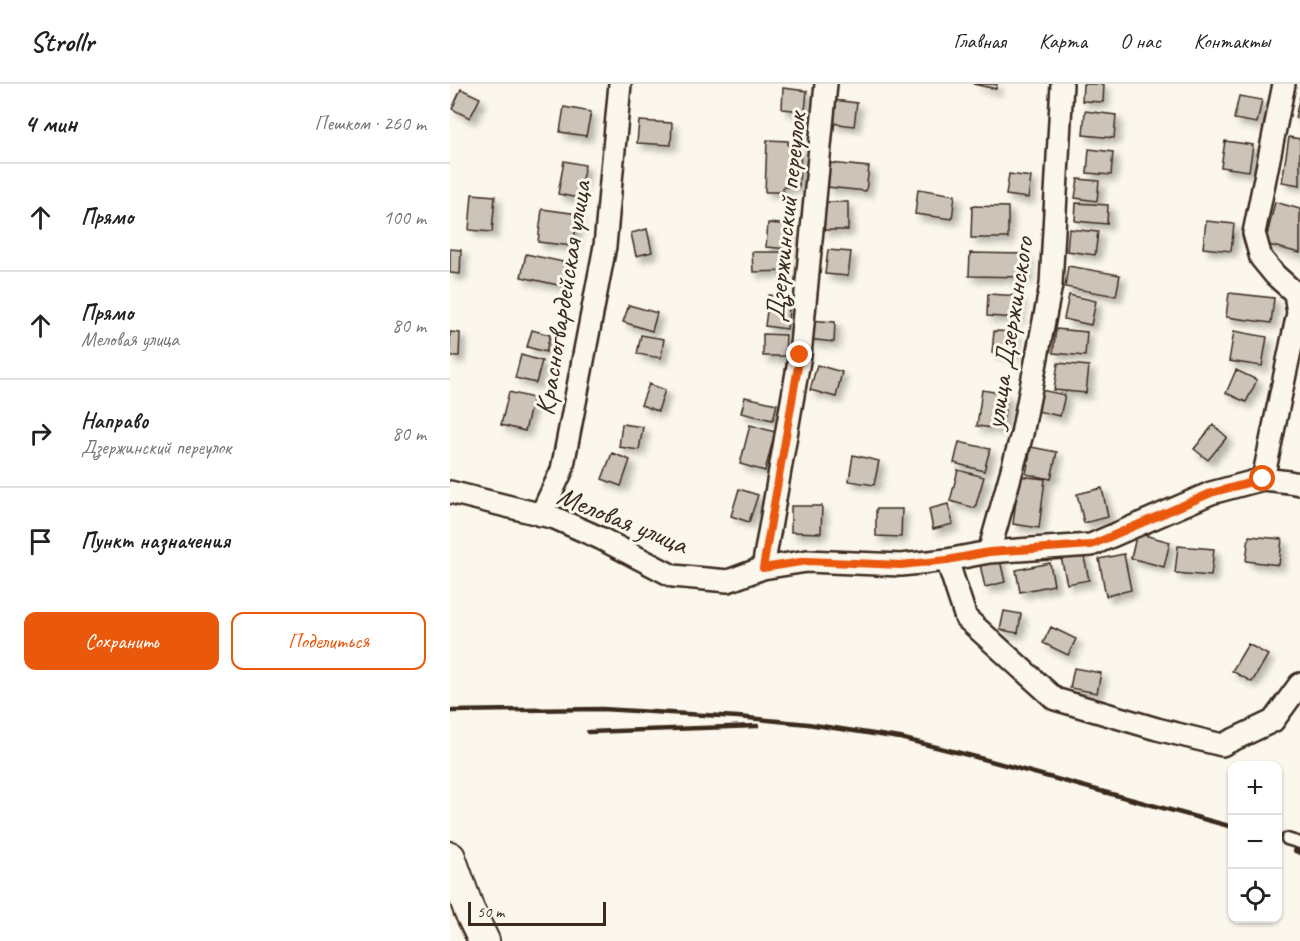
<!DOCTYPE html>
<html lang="ru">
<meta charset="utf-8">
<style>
:root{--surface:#fff;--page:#f6f6f6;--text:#222;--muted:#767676;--line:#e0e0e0;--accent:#ea580c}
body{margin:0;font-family:Caveat,sans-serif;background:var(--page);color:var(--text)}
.controls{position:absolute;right:18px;bottom:18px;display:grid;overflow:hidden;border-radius:12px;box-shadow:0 2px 4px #0004}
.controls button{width:54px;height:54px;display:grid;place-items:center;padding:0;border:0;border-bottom:2px solid var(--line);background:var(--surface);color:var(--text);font:30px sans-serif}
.scale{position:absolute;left:18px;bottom:15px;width:138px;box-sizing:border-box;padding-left:6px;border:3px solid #3b2a1e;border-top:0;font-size:16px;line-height:21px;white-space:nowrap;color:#3b2a1e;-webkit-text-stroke:4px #fbf7ec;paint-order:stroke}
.stop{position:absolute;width:18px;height:18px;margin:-14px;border:4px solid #ea580c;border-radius:50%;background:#fff}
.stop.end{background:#ea580c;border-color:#fff;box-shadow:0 2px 6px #0008}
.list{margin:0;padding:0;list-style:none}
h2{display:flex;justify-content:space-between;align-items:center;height:78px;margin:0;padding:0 24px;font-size:26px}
h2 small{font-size:20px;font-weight:400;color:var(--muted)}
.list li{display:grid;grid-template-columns:39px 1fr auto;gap:18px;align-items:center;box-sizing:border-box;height:108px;padding:0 24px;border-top:2px solid var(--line)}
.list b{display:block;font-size:22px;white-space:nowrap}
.list p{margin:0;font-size:20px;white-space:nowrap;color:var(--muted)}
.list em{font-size:20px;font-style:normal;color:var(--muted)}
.actions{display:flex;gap:12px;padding:18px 24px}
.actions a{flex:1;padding:14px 0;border:2px solid var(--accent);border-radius:12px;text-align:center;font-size:21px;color:var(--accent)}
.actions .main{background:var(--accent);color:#fff}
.icon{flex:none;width:33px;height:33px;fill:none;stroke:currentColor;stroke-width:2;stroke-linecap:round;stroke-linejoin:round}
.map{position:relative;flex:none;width:850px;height:857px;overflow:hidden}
header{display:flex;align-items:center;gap:36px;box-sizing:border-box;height:84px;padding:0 30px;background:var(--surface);border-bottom:2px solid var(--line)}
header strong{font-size:28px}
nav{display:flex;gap:33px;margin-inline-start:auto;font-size:21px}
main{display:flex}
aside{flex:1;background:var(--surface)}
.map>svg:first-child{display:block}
.building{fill:#ccc4b9;stroke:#3b2a1e;stroke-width:1.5;filter:url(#shadow)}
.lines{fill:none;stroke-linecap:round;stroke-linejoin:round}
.lane-casing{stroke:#3b2a1e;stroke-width:15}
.street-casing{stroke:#3b2a1e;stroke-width:26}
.secondary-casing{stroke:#3b2a1e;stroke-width:34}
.lane{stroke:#fbf7ec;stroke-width:10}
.street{stroke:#fbf7ec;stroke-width:21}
.secondary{stroke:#fbf7ec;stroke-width:30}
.rail{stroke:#3b2a1e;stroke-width:4.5}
.route{stroke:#ea580c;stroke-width:8}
.labels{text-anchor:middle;stroke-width:6;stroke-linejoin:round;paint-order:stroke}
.street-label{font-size:28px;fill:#3b2a1e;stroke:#fbf7ec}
</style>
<header>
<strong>Strollr</strong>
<nav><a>Главная</a><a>Карта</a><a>О нас</a><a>Контакты</a></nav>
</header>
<main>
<aside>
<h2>4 мин<small>Пешком · 260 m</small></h2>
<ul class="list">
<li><svg class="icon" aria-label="ahead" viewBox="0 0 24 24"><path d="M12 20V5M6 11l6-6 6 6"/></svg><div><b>Прямо</b></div><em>100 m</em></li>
<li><svg class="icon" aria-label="ahead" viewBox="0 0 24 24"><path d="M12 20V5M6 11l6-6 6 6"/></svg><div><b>Прямо</b><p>Меловая улица</p></div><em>80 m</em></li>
<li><svg class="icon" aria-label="right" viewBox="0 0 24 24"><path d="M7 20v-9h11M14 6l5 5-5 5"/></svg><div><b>Направо</b><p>Дзержинский переулок</p></div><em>80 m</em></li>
<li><svg class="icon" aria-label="arrive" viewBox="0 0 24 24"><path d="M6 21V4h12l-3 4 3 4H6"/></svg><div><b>Пункт назначения</b></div></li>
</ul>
<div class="actions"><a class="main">Сохранить</a><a>Поделиться</a></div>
</aside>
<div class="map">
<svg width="850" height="857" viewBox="0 0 850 857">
<defs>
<filter id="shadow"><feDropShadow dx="5.5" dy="5.5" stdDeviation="3" flood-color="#0004"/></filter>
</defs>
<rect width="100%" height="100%" fill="#fbf7ec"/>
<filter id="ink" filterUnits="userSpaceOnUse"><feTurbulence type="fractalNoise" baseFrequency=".0167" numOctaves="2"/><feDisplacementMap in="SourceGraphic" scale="12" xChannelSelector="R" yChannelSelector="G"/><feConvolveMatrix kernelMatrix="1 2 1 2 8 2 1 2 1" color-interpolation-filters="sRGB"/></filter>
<g filter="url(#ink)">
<path class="building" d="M523,0H547L546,5Z
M633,0H654L653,18L632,17Z
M333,4L357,7L355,27L332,25Z
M11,5L30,14L20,34L2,25Z
M789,12L812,16L807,39L784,35Z
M850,12V35L845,34Z
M384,16L407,19L404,42L381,39Z
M114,23L141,28L136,52L110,48Z
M635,27L666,31L664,54L633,51Z
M189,37L222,39L221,61L187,59Z
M839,53L850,55V101L832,98Z
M317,56L338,57V61L351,62L349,103H333V108H315Z
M775,57L803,61L799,87L771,83Z
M639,65L663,68L661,91L637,89Z
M114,77L135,81L128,114L108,110Z
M380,79L419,83L416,107L377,103Z
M559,90L581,93L578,114L556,111Z
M628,95L649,97L647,117L625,114Z
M468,105L505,111L502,135L465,130Z
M22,110L45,112L42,148L19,146Z
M373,118H398V146H373Z
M825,118L850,125V169L815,160Z
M626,119L658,121L657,140L625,137Z
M522,122L558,123V154H521Z
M92,125L128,130L123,162L88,158Z
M756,137L784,140L781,167L753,164Z
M318,139L341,141L339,165L316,163Z
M197,145L202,168L186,172L181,149Z
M619,145L648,148L645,171L617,167Z
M0,165L11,166L10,190L0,189Z
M378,166L401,168L398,192L375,190Z
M302,168H337V187L303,188Z
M520,169L577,170V193L519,192Z
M76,170L118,179L113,202L71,193Z
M618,182L670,191L666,212L615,203Z
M779,209L824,214L821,239L776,233Z
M538,210L570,212L568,234L537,232Z
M319,211L340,214L337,245L315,242Z
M619,211L646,217L641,241L614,235Z
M179,221L207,229L202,247L173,238Z
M358,236L385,238L384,258L357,255Z
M606,245L637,248L635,272L603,269Z
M82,246L100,251L96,268L77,263Z
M544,247L565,248L563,270L542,269Z
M784,247L817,253L812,282L779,277Z
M0,248L10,249L9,272H0Z
M313,250L336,251L335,272H313Z
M191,251L214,255L211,274L187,270Z
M71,271L92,277L86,299L65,294Z
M608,279L639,282L636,309L604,306Z
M367,281L392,288L386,313L360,306Z
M786,286L807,296L796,318L776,309Z
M199,300L215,306L208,327L191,321Z
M532,306L557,310L552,345L527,342Z
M591,306L615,311L610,332L587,327Z
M59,308L83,314L75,347L51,341Z
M295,313L327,320L323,336L291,329Z
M172,340L193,343L189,366L169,363Z
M300,341L325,348L315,387L290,380Z
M763,341L777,353L758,376L744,365Z
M509,358L540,365L534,387L504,379Z
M581,363L607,368L601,395L576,390Z
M162,369L180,376L171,402L152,395Z
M403,371L429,377L424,401L399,397Z
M508,386L534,393L525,424L500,417Z
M569,392L595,395L589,444L563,440Z
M652,404L658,433L634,439L627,410Z
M289,405L308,411L299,438L281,432Z
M498,420L503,440L483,445L479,425Z
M341,422H372L371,449L341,448Z
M426,425H452L451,453L426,452Z
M687,449L720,458L714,483L681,474Z
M799,452L832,455L829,481L796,477Z
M728,462L764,465L761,492L725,489Z
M632,464L639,496L617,500L610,469Z
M674,470L681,506L656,512L649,475Z
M549,472L555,498L535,503L529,476Z
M600,479L604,501L570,508L566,486Z
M554,527L571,530L568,549L550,546Z
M601,543L626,555L618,571L593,559Z
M798,560L818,571L802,598L782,587Z
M624,584L651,589L647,609L620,604Z"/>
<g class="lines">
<g class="lane-casing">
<path id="lane" d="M837,755L850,759"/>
</g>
<g class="street-casing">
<path id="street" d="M813,395L848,229L845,209L825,191L811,174L804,149L834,0
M0,408L105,434L150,454L223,492L278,497L313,484L357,477L451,481L497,476L539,468L641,461L761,409L813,395L839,398L850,400
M91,431L112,386L155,162L170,0
M539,468L572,350L601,201L612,0
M497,476L516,534L605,615L707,645L772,661L823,637L850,600
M313,484L350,271L376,0"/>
</g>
<g class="secondary-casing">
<path id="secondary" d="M0,773L19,826L34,857"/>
</g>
<use href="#lane" class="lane"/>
<use href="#street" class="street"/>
<use href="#secondary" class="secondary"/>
<path class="rail" d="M0,627L152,625L288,633L358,640L450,654L522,672L779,742
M138,648L307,642
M845,767L850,769"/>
</g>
</g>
<g class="lines" filter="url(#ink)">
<path class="route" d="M350,271L313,484L357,477L451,481L497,476L539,468L641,461L761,409L813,395"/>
</g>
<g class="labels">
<g class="street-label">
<text transform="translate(335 133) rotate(-84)" y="10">Дзержинский переулок</text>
<text transform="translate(112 214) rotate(-81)" y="10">Красногвардейская улица</text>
<text transform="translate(558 249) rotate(-81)" y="10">улица Дзержинского</text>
<text transform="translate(173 435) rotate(22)" y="10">Меловая улица</text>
</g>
</g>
</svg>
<div class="controls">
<button>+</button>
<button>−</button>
<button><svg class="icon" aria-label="locate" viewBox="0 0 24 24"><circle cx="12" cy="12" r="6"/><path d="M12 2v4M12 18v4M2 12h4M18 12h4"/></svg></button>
</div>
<div class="scale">50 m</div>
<div class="stop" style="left:813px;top:395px"></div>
<div class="stop end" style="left:350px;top:271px"></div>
</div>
</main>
